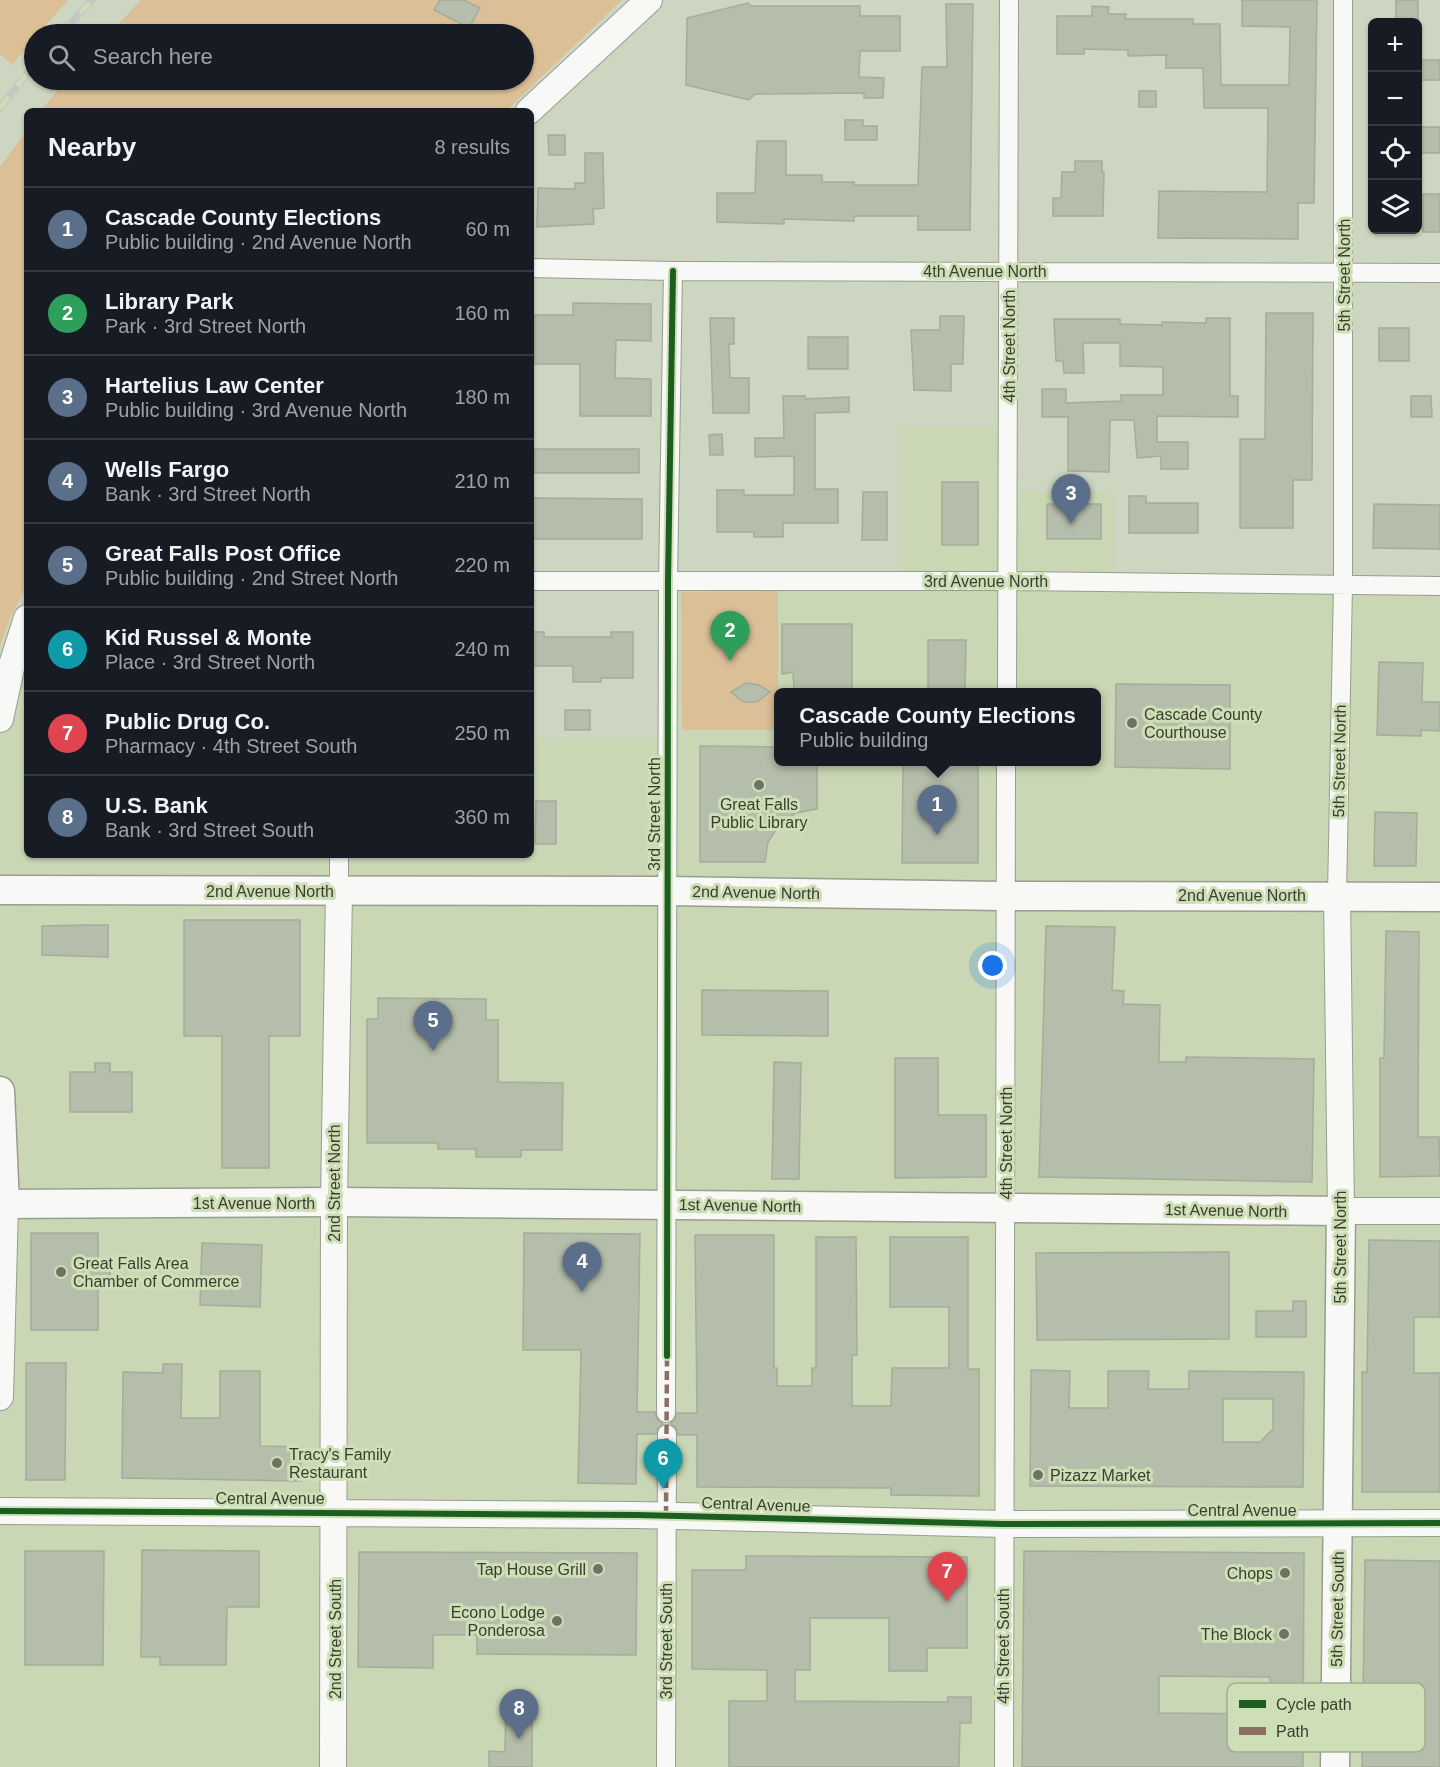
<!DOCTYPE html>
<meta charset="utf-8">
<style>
:root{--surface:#171b24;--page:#20242c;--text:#f1f3f6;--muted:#9ea1a6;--line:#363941;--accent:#8c9099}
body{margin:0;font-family:Helvetica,sans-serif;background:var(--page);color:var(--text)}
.controls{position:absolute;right:18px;top:18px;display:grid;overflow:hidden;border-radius:9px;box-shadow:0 2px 4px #0004}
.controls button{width:54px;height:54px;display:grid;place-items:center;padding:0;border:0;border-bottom:2px solid var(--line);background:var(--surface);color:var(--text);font:30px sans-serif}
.you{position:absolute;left:993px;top:966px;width:21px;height:21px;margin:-15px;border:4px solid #fff;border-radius:50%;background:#1a73e8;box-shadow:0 0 0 9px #1a73e833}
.badge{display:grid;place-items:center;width:39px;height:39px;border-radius:50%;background:var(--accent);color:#fff;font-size:20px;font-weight:700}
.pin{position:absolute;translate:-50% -50px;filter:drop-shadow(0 2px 3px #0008)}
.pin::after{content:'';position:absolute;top:32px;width:21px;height:18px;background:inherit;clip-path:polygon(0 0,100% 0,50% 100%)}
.popup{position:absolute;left:774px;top:688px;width:327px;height:78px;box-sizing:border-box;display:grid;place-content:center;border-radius:9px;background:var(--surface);filter:drop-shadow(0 2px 4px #0005);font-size:20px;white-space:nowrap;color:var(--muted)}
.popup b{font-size:22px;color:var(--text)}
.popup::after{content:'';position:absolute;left:50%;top:100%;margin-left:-12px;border:12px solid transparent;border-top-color:var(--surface)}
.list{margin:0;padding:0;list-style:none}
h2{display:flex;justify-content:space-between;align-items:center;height:78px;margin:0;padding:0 24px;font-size:26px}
h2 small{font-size:20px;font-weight:400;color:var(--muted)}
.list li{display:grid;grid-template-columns:39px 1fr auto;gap:18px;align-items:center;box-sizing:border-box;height:84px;padding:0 24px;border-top:2px solid var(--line)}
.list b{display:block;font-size:22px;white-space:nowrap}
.list p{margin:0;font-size:20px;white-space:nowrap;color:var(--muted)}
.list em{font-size:20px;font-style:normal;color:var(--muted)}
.icon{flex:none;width:33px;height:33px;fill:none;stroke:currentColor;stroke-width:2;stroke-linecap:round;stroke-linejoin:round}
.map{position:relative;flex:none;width:1440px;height:1767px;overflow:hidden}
.search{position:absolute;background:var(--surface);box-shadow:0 2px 4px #0004;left:24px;top:24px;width:510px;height:66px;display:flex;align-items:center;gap:15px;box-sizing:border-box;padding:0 21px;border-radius:33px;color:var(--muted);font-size:22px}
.panel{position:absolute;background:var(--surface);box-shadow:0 2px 4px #0004;left:24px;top:108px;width:510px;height:750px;border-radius:9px}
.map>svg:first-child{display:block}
.built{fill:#c9d7b4;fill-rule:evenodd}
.green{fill:#dabf97}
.building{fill:#b5bdab;stroke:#a5ac9b;stroke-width:1.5;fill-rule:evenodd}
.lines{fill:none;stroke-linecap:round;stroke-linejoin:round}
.street-casing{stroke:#989e8e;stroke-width:20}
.secondary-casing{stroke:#989e8e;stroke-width:28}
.primary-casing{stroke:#989e8e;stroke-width:31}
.street{stroke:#f8f9f6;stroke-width:18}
.secondary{stroke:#f8f9f6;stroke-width:26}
.primary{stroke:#f8f9f6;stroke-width:28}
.rail-casing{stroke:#c5c8c2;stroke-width:7}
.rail{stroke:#cedfb7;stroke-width:4.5;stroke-dasharray:14;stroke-linecap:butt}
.quiet{stroke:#8d6e63;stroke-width:4.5;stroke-dasharray:9 4.5;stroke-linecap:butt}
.cycleway-casing{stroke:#cedfb7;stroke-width:10}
.cycleway{stroke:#1b5e20;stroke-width:6}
.poi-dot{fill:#6d7462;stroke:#cedfb7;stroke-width:2}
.labels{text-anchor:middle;stroke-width:6;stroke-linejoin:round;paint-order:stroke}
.street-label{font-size:16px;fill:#393f2f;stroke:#cedfb7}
.poi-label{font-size:16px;fill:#393f2f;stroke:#cedfb7;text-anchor:start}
.key{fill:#cedfb7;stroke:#a1af8e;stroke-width:1.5}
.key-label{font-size:16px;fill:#393f2f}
</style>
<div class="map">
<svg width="1440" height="1767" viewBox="0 0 1440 1767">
<rect width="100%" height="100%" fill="#cdd6c0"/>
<path class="built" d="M901,427L1009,428V492H1113V582L1440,586V1767H0V719L27,618V855H531V738H667L668,582L900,581ZM778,692H1096V762H778Z"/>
<path class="green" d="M0,0H68L38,34H34V39L12,65L0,54Z
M141,0H622L506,111H40L67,80H524V34H109Z
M27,130V585L11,616L0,646V167Z
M778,591V730H682L681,592Z"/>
<path class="building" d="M440,0H464L480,8L469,28L434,10Z
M1242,0H1317L1314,203H1298V239L1158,238L1159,191L1267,192L1268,108H1204L1203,68H1166V55L1128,56V50L1084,49V54H1057V16H1092V6L1109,7L1108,14H1126L1125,19H1193V24H1220L1221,85H1289L1290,27L1242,26Z
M1396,0H1418V22H1396Z
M748,3L751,6H860V16H900V51H860L859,77L884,78L883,98H864V93L755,94L749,100L686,85L687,18Z
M946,4H973L970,230H918V216H854V221L784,219V224L717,222V193H755L757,141H786V175H822V182H854V185H918L922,67H947Z
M1418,60H1440V80H1418Z
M1139,91H1156V107H1139Z
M845,120H863V126H877V140H845Z
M1418,127H1440V153H1418Z
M548,135H565V155H549Z
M585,153H603L604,208L593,209L594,224L537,227L538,188L575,189V183H585Z
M1075,161H1102V172H1104L1103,216H1053V198H1061L1062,172H1075Z
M1423,194H1440V232H1423Z
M573,303L651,304V341L616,340L615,378L651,379V416H580V364H534V315H573Z
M1266,313H1313L1312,480H1293V528H1240V439H1265Z
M940,316H964L963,364H951V391L914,390L911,330H940Z
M710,318H734V344H729L730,378H749V413H713Z
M1206,318H1230V396H1238V417L1157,416V442H1188V469H1161V456L1137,458L1134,420H1110L1109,472L1068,471V417H1042V389H1066V403L1121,401V395H1163V367L1120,366V343H1083L1084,373H1064L1063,361H1056L1054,319H1120V324L1162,325V322L1206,323Z
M1379,328H1409V361H1379Z
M808,337H848V369H808Z
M783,396H805V399L849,397V412L815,413V489H838V523H783V537H754V532H717V490H744V495H794V456L755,457V438H784Z
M1411,396H1431L1432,417H1411Z
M722,434L723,455H710L709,435Z
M534,449H639V473H534Z
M942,482H978V545H942Z
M863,492H887V540H862Z
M1129,496H1146V503H1198V533H1129Z
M531,498L642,499V539H531Z
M1047,504H1101V539H1047Z
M1374,504L1440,505V549L1373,548Z
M782,624H852V693H826V689L794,690L793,672L782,674Z
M531,632H544V637H611V632H633V678H601V682H573V666H531Z
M928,640H966L965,693H928Z
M1379,662L1423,663L1422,702H1440V731L1421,730V736L1377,735Z
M746,683L759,685L770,692L757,702H743L731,692Z
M1116,684L1230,685V769L1115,767Z
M565,710H590V730H565Z
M700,746L778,747V762H817V809L796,813L779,825L768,842L765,862H700Z
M903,762H978V863H902Z
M536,801H556V844H535Z
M1375,812L1417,813L1416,866H1374Z
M184,920H300V1036H269V1168H222V1036H184Z
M87,925H108V957L42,955V926Z
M1046,926L1115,927L1112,990L1124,991L1123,1004L1160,1005L1159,1062H1186V1057L1314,1059L1312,1182L1039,1177Z
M1386,931L1419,932L1418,1137H1439L1440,1176L1380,1177V1058H1384Z
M702,990L828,991V1036L702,1035Z
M378,998L486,999V1020H498V1082L563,1083L562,1150H521V1157H476V1149H438V1143H367V1019H378Z
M895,1058H938V1115H986V1177L895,1178Z
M774,1062L801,1063L799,1179H772Z
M95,1063H110V1072H132V1112H70V1072H95Z
M31,1233H98V1268H110V1285H98V1330H31Z
M524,1233L640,1234L637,1412H655L657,1419L663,1424L658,1428L656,1434H637L636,1484L578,1483L581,1350H523Z
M695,1235H774V1368H777V1386H812V1368H816V1237H856L857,1355H852V1406H891L892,1368H949V1307H890V1237H968V1369H979V1496L891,1495V1488L697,1487V1435H678L676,1428L670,1423L675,1419L677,1413H697Z
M1369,1240L1440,1241V1317H1414V1373H1440V1492H1362V1372H1367Z
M202,1243L262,1245L260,1307L200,1305Z
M1229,1252V1339L1037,1340L1036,1253Z
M1293,1301H1306V1337H1256V1311H1293Z
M26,1363H66L65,1480H26Z
M163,1364H182L181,1418H220V1371H260V1446L301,1447V1481L122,1478L123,1372L163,1373Z
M1031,1370L1070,1371L1069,1408H1108V1371H1149L1148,1389H1189V1371L1304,1372L1303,1487L1030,1486ZM1223,1399H1273V1429L1260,1442H1223Z
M142,1550L259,1551V1607H227L226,1665H160V1657H141Z
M25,1551H104L103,1665H25Z
M1024,1551L1304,1553L1303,1767H1022ZM1159,1676L1270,1677V1714L1159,1713Z
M359,1552L637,1553L636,1655L477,1654V1635H433V1668L358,1667Z
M746,1556L967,1557V1648H927V1671H889V1618H810V1670H795V1701L948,1702V1697H971V1723H960L959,1767H729V1701H767V1670L692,1669V1570H746Z
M1365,1560L1440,1561V1767H1362Z
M506,1699H532V1767H489V1751L505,1752Z"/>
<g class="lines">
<g class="street-casing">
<path id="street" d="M531,268L673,271L1440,273
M531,581H1008L1440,586
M1007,692L1009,0
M339,855V891
M1337,895L1343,585V0
M666,1413L668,582L673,271
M666,1767L667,1434
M1004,1767L1006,762"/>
</g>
<g class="secondary-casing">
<path id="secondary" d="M529,111L649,0
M0,719L11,668L27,618
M1337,895L1341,1211H1440
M0,1397L5,1204
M0,1511L637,1515L1003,1524L1440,1523
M333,1767L334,1202L339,891"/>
</g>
<g class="primary-casing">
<path id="primary" d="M0,890L667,891L1004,896L1440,897
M0,1091L5,1204
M0,1204L334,1202L1341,1211L1335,1767"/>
</g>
<use href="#street" class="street"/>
<use href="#secondary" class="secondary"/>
<use href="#primary" class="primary"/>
<g class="rail-casing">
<path id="rail" d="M61,34L92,0
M0,108L34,65"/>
</g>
<use href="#rail" class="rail"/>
<path class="quiet" d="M666,1515L667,1356"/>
<g class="cycleway-casing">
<path id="cycleway" d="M667,1356L668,582L673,271
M0,1511L637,1515L1003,1524L1440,1523"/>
</g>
<use href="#cycleway" class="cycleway"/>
</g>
<g class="poi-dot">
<circle cx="1132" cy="723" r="6"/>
<circle cx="759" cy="785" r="6"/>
<circle cx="61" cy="1272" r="6"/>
<circle cx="277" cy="1463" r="6"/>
<circle cx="1038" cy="1475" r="6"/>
<circle cx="598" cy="1569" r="6"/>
<circle cx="1285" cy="1573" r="6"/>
<circle cx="557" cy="1621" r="6"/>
<circle cx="1284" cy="1634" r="6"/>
</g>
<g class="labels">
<g class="street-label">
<text x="985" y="277">4th Avenue North</text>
<text transform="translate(1344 275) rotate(-90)" y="6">5th Street North</text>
<text transform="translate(1009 346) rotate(-90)" y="6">4th Street North</text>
<text x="986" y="587">3rd Avenue North</text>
<text transform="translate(1339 761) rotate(-89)" y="6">5th Street North</text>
<text transform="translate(654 814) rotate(-90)" y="6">3rd Street North</text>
<text x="270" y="897">2nd Avenue North</text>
<text transform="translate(756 892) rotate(1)" y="6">2nd Avenue North</text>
<text x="1242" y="901">2nd Avenue North</text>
<text transform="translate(1006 1143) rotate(-90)" y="6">4th Street North</text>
<text transform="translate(334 1183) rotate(-90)" y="6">2nd Street North</text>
<text x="254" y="1209">1st Avenue North</text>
<text transform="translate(740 1205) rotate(1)" y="6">1st Avenue North</text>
<text transform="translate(1226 1210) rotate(1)" y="6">1st Avenue North</text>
<text transform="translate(1340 1247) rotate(-90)" y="6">5th Street North</text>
<text x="270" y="1504">Central Avenue</text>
<text transform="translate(756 1504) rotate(2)" y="6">Central Avenue</text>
<text x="1242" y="1516">Central Avenue</text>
<text transform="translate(1337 1609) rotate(-89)" y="6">5th Street South</text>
<text transform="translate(335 1639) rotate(-90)" y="6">2nd Street South</text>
<text transform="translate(666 1641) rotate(-90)" y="6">3rd Street South</text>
<text transform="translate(1003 1646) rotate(-90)" y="6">4th Street South</text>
</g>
<g class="poi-label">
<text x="1144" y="720">Cascade County<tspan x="1144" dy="18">Courthouse</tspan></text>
<text x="759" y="810" text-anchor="middle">Great Falls<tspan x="759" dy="18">Public Library</tspan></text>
<text x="73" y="1269">Great Falls Area<tspan x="73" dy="18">Chamber of Commerce</tspan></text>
<text x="289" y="1460">Tracy's Family<tspan x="289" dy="18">Restaurant</tspan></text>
<text x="1050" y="1481">Pizazz Market</text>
<text x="586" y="1575" text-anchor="end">Tap House Grill</text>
<text x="1273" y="1579" text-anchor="end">Chops</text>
<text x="545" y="1618" text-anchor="end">Econo Lodge<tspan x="545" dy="18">Ponderosa</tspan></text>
<text x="1272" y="1640" text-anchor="end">The Block</text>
</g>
</g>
<rect x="1227" y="1683" width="198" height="69" rx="9" class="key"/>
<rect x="1239" y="1700" width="27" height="8" fill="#1b5e20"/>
<rect x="1239" y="1727" width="27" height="8" fill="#8d6e63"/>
<g class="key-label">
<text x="1276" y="1710">Cycle path</text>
<text x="1276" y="1737">Path</text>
</g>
</svg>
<div class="controls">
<button>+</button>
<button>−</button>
<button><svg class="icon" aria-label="locate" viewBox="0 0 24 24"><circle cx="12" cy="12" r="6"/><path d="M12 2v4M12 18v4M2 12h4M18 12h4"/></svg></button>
<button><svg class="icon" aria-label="layers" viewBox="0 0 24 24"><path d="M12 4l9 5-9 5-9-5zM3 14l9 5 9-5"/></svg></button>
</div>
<div class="you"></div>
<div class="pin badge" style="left:937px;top:835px;background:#5c6f8a">1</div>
<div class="popup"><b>Cascade County Elections</b>Public building</div>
<div class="pin badge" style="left:730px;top:661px;background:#2e9e5b">2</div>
<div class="pin badge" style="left:1071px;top:524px;background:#5c6f8a">3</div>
<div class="pin badge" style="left:582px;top:1292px;background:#5c6f8a">4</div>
<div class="pin badge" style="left:433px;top:1051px;background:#5c6f8a">5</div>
<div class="pin badge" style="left:663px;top:1489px;background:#0f9aa8">6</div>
<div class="pin badge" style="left:947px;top:1602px;background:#e0444e">7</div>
<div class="pin badge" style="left:519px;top:1739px;background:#5c6f8a">8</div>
<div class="search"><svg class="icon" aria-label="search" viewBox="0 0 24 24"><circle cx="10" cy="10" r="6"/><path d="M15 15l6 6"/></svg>Search here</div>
<section class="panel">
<h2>Nearby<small>8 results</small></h2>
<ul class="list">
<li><span class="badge" style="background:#5c6f8a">1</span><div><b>Cascade County Elections</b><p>Public building · 2nd Avenue North</p></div><em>60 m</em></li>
<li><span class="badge" style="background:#2e9e5b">2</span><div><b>Library Park</b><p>Park · 3rd Street North</p></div><em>160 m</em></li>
<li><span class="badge" style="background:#5c6f8a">3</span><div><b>Hartelius Law Center</b><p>Public building · 3rd Avenue North</p></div><em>180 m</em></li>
<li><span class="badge" style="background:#5c6f8a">4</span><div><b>Wells Fargo</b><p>Bank · 3rd Street North</p></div><em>210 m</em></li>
<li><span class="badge" style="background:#5c6f8a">5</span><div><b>Great Falls Post Office</b><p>Public building · 2nd Street North</p></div><em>220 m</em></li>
<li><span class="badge" style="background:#0f9aa8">6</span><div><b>Kid Russel &amp; Monte</b><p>Place · 3rd Street North</p></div><em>240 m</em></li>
<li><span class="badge" style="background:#e0444e">7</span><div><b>Public Drug Co.</b><p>Pharmacy · 4th Street South</p></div><em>250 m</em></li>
<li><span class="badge" style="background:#5c6f8a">8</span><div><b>U.S. Bank</b><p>Bank · 3rd Street South</p></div><em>360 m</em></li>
</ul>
</section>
</div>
